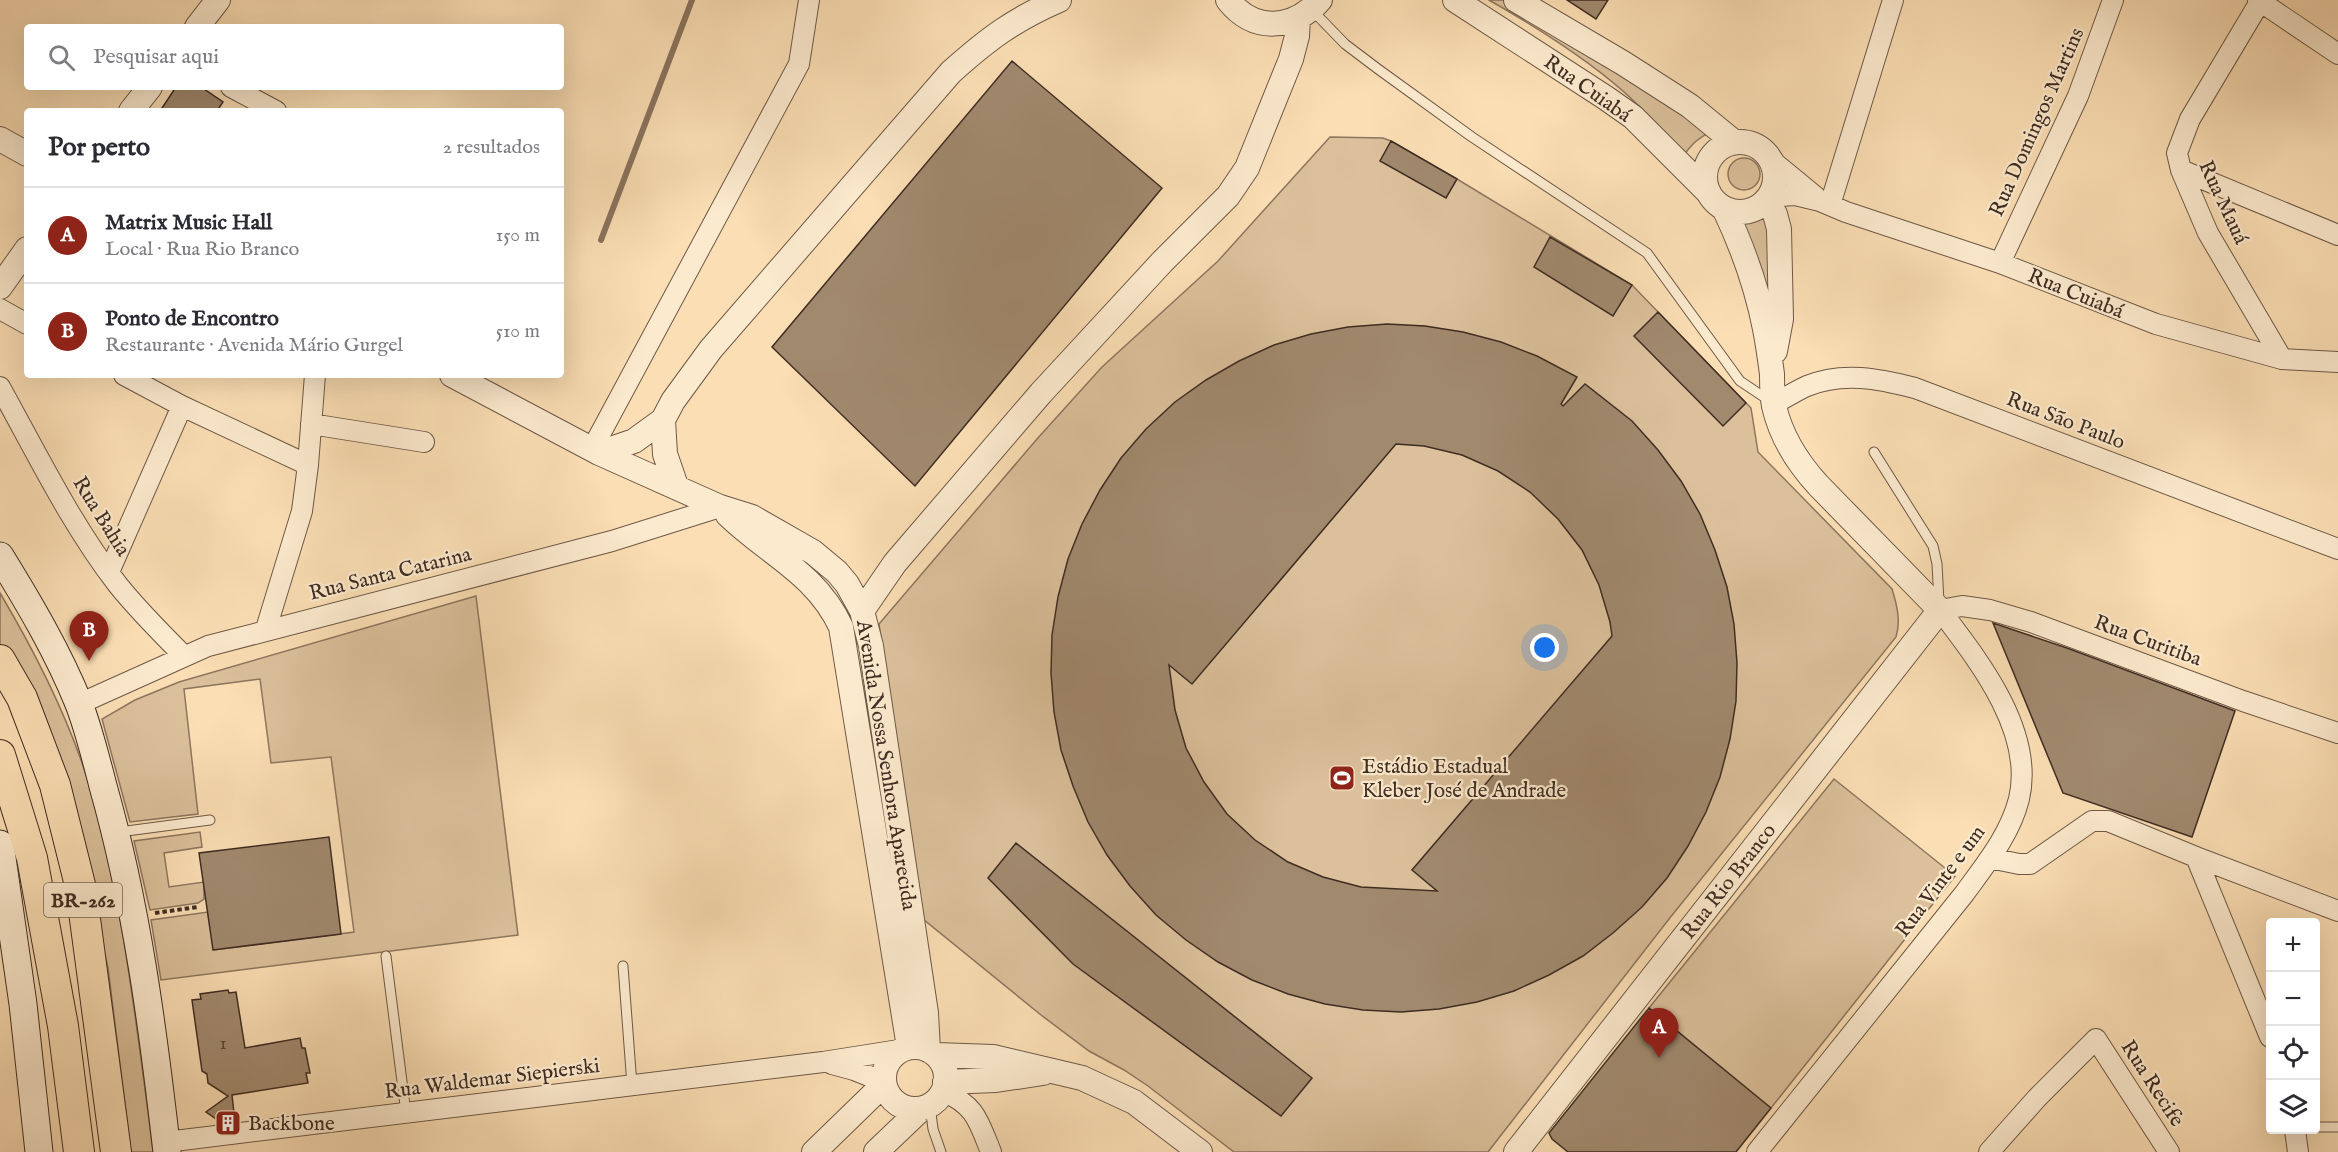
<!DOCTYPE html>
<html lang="pt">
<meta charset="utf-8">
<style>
:root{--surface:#fff;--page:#f2f2f3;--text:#2b2b33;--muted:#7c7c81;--line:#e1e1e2;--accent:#8f2418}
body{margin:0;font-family:"IM FELL English",serif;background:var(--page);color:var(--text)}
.controls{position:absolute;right:18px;bottom:18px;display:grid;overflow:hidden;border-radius:6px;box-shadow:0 6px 24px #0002}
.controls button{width:54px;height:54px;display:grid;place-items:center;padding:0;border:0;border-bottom:2px solid var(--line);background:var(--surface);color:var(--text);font:30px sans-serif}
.you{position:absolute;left:1545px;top:648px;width:21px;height:21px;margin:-15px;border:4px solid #fff;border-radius:50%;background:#1a73e8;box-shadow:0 0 0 9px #1a73e833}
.badge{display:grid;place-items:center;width:39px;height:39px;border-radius:50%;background:var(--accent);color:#fff;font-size:20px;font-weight:700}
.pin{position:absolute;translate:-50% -50px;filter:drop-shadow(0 2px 3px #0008)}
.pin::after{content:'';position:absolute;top:32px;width:21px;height:18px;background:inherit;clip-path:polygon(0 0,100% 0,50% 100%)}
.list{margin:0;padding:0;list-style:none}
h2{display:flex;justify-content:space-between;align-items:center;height:78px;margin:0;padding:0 24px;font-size:26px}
h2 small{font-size:20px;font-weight:400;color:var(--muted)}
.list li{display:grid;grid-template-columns:39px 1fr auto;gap:18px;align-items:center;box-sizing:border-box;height:96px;padding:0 24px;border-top:2px solid var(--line)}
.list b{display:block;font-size:22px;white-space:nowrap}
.list p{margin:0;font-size:20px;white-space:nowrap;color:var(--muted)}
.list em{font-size:20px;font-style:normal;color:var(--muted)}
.icon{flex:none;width:33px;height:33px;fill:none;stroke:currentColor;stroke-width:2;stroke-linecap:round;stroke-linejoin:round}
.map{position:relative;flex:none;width:2338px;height:1152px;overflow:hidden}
.search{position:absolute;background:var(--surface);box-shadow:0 6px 24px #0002;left:24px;top:24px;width:540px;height:66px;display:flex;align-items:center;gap:15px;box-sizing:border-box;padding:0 21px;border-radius:6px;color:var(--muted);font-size:22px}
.panel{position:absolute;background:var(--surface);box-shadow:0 6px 24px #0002;left:24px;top:108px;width:540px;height:270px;border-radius:6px}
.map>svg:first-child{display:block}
.green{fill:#dbc09b;stroke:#8d765f;stroke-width:1.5}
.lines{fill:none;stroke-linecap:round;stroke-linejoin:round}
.stream{stroke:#89735d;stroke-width:6}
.building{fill:#a1896e;stroke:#3f2d23;stroke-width:1.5;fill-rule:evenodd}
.service-casing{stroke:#6e5947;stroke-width:11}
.minor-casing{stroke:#6e5947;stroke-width:22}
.tertiary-casing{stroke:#6e5947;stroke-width:26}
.secondary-casing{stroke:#3f2d23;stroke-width:29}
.primary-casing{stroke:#3f2d23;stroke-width:32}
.path{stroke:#3f2d23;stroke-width:4;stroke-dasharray:4.5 3;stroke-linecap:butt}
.service{stroke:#fceace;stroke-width:9}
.minor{stroke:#fceace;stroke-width:20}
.tertiary{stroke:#fceace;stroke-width:24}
.secondary{stroke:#fceace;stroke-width:27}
.primary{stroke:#fbdeb4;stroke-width:30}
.labels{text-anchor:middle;stroke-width:4.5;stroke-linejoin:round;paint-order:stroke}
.number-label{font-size:18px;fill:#584436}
.shield{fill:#fceace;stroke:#786656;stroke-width:1.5}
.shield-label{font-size:20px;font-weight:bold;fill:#3f2d23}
.street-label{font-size:21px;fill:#3f2d23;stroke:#fceace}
.poi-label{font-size:21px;fill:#3f2d23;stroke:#fceace;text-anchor:start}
</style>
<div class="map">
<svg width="2338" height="1152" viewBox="0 0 2338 1152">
<rect width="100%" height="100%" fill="#fbdeb4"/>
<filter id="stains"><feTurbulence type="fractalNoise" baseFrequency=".00333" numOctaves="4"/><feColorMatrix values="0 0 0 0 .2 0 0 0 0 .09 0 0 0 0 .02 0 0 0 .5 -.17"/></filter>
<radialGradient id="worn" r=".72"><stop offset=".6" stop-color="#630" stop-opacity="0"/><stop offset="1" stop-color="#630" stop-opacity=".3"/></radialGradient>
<path class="green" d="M1489,0H1504L1596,56L1711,132C1699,137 1692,144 1684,155C1669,137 1654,120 1637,104C1596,64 1538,28 1489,0Z
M1330,137L1383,138L1391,141L1457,179L1632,285L1751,408L1758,452L1892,589C1897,605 1901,621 1896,637L1669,919L1488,1152H1234L1148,1086L1124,1070L1089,1051L1041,1015L923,919L879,624L1037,439L1102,367L1218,261Z
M1728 174a16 16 0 1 1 32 0a16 16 0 1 1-32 0Z
M1767,207L1775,323L1736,216L1758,213Z
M0,593C32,647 60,701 81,760C101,817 113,877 123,936C135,1008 144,1080 153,1152H131L108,968L91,895L0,645Z
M476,596L518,935L161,980L151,920L208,912L214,950L354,932L331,757L271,763L260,679L184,689L198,814L130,822L102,719L135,700L179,682Z
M1834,779L1955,876L1771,1108L1649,1008Z
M200,832L202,847L164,853L169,887L204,882V899L198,903L150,910L134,841Z"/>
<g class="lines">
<path class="stream" d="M601,240L692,0"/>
</g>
<path class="building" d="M1567,0H1608L1596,19Z
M1012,61L1162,188L915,486L772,347Z
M176,87H201L223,102L217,111H160Z
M1391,141L1457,179L1446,198L1380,161Z
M1550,237L1632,285L1613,316L1534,267Z
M1658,312L1746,403L1723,426L1634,336Z
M1387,324L1425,326L1463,332L1501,342L1537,356L1577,377L1561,404L1563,406L1585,384L1632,421L1658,450L1681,481L1700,514L1715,550L1727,587L1734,624L1737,663L1736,701L1730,739L1720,777L1706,812L1688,846L1667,878L1642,907L1613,933L1583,956L1549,975L1514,991L1477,1002L1439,1009L1401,1012L1363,1010L1325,1004L1288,994L1252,980L1218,962L1186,940L1156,915L1130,886L1107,855L1088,822L1073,786L1061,750L1054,712L1051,673L1052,635L1058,597L1068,559L1082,524L1100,490L1121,458L1146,429L1175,402L1206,380L1239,361L1274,345L1311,334L1348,327ZM1396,444L1424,446L1462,455L1498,471L1530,492L1558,519L1582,550L1599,585L1610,622L1612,636L1412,870L1437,891L1361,887L1323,877L1288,862L1255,840L1227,814L1204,782L1186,748L1175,710L1169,665L1192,684Z
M1993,623L2067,648L2235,711L2192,837L2063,793Z
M329,837L341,934L213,950L199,853Z
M1016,843L1312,1078L1281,1116L1073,964L988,878Z
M228,990L229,993L236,992L245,1048L300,1038L302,1048H305L310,1073H306L308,1083L232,1095L235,1122L222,1123L206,1112L228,1096L208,1083L207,1074L202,1071L192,1000L201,999L200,994Z
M1649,1008L1771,1108L1736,1152H1568L1552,1139L1549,1133Z"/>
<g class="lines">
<g class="service-casing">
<path id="service" d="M1311,9L1345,44L1378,69L1472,137L1647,253L1740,381L1770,401
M1874,452L1933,546L1937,564L1939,602
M119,832L210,820
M386,956L406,1113
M623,966L632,1085
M930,1105L933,1129L941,1152
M2316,1127H2338"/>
</g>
<g class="minor-casing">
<path id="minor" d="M2258,0L2338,54
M2261,0L2190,119L2177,153L2181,170L2208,233L2282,359
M231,87L276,111
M1771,160L1816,197
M2181,170L2338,235
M1768,197L1795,195L1820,201L1846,212L2000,263L2156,324L2282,359L2338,362
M1830,205L1893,0
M2000,263L2078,96L2113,0
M0,309L27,324
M124,375L182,406L308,465
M0,387C37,454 71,524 118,585C138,610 161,633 184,656
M1773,404C1785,398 1796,391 1807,386C1843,371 1880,379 1915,388L2338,549
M311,424L424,442
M592,449L799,64L809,0
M109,572L182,406
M266,629L302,511L308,465L315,375
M79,704L208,646L612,541L720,507
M2196,857L2270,1037
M1990,858L2019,864H2030L2092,821H2108L2196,857L2338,911
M832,1064L854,1070L884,1082
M943,1091C976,1106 978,1120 991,1152
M2295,1130L2298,1152
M166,1142L823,1062L899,1050
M1757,1152L1964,894C1985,865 2010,835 2019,799C2035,731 1978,660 1940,610L1962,606L1990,610L2031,622L2243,701L2338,733
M1989,1152L2037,1098L2096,1039L2169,1152"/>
</g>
<g class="tertiary-casing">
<path id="tertiary" d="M1228,0C1254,33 1293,30 1320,0
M1455,0L1606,98L1633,117L1709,193
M1516,0L1623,63L1690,106L1734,142
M197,27L218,0
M131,111L150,87
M0,139L27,154
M1705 177a35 35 0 1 1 70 0a35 35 0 1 1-70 0Z
M1766,200L1775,214L1779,229L1781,319L1775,351
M0,287L27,249
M452,375L599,453L720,507L752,517L813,552L837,572L847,584L862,611L871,646L926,1013L928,1050
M663,420L665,454L676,486
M599,453L634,441L663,420L673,401L711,349L951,72C988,39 1013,20 1059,0
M728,515C768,554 816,573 841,627L909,1047
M862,611L895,563L1041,393L1162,262L1228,196L1247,168L1291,59L1297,36L1298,19
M884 1078a31 31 0 1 1 62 0a31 31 0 1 1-62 0Z
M936,1055L993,1057L1082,1078L1134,1102L1200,1152
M945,1082L996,1080L1043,1073
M814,1152L884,1084
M876,1152L921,1109
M1516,1152L1940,610L1818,485C1797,462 1781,437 1774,406C1772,396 1772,385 1772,374C1770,359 1768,344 1765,329C1757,287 1742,246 1724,208"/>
</g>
<g class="secondary-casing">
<path id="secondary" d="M0,556C29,603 58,652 79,704C89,730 96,759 103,786C137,906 153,1029 167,1152
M0,844L23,1004L39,1152"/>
</g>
<g class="primary-casing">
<path id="primary" d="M0,660L22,698L55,785L81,889L116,1152
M0,755L32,858L63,1026L79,1152"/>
</g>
<path class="path" d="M155,913L198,907"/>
<use href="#service" class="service"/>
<use href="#minor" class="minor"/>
<use href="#tertiary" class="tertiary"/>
<use href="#secondary" class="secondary"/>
<use href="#primary" class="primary"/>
</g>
<defs>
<g id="stadium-square" transform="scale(1.35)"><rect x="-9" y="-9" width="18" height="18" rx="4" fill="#8f2418" stroke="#fceace"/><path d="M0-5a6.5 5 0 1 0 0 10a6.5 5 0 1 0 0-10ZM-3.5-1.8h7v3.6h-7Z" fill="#fff"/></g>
<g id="building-square" transform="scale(1.35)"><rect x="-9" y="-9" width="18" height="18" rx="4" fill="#8f2418" stroke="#fceace"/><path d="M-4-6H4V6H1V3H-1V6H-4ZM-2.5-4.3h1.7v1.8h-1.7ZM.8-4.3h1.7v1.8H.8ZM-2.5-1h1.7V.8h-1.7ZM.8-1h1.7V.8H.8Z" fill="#fff"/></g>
</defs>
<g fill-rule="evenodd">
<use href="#stadium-square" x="1342" y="778"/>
<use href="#building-square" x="228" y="1123"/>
</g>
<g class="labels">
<g class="number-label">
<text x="223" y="1049">1</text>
</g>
<rect class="shield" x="44" y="883" width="78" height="34" rx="4.5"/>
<g class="shield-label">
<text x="83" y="907">BR-262</text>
</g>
<g class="street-label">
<text transform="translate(1588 88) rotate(35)" y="7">Rua Cuiabá</text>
<text transform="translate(2036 122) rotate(-66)" y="7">Rua Domingos Martins</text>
<text transform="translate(2224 202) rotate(65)" y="7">Rua Mauá</text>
<text transform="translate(2076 293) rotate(22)" y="7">Rua Cuiabá</text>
<text transform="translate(2066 420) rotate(21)" y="7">Rua São Paulo</text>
<text transform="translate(102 516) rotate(58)" y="7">Rua Bahia</text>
<text transform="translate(390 573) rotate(-14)" y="7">Rua Santa Catarina</text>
<text transform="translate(2148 640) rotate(20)" y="7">Rua Curitiba</text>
<text transform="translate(887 765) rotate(81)" y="7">Avenida Nossa Senhora Aparecida</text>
<text transform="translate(1728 881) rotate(-52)" y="7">Rua Rio Branco</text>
<text transform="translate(1940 881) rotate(-53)" y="7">Rua Vinte e um</text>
<text transform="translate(492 1078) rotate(-7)" y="7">Rua Waldemar Siepierski</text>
<text transform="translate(2153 1083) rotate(57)" y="7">Rua Recife</text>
</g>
<g class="poi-label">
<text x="1362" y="773">Estádio Estadual<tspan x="1362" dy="24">Kleber José de Andrade</tspan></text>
<text x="248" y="1130">Backbone</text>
</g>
</g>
<rect width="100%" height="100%" filter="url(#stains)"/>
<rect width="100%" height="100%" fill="url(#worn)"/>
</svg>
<div class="controls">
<button>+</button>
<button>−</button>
<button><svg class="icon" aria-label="locate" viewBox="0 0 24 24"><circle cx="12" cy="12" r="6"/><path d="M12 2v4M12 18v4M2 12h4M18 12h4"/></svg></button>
<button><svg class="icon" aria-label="layers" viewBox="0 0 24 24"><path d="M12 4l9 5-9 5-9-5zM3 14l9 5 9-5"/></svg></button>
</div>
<div class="you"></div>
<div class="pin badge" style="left:1659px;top:1058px">A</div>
<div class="pin badge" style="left:89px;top:661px">B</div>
<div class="search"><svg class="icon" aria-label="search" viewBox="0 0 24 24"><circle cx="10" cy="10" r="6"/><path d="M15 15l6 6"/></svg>Pesquisar aqui</div>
<section class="panel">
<h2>Por perto<small>2 resultados</small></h2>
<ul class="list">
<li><span class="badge">A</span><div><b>Matrix Music Hall</b><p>Local · Rua Rio Branco</p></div><em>150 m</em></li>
<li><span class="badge">B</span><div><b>Ponto de Encontro</b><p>Restaurante · Avenida Mário Gurgel</p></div><em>510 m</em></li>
</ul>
</section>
</div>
